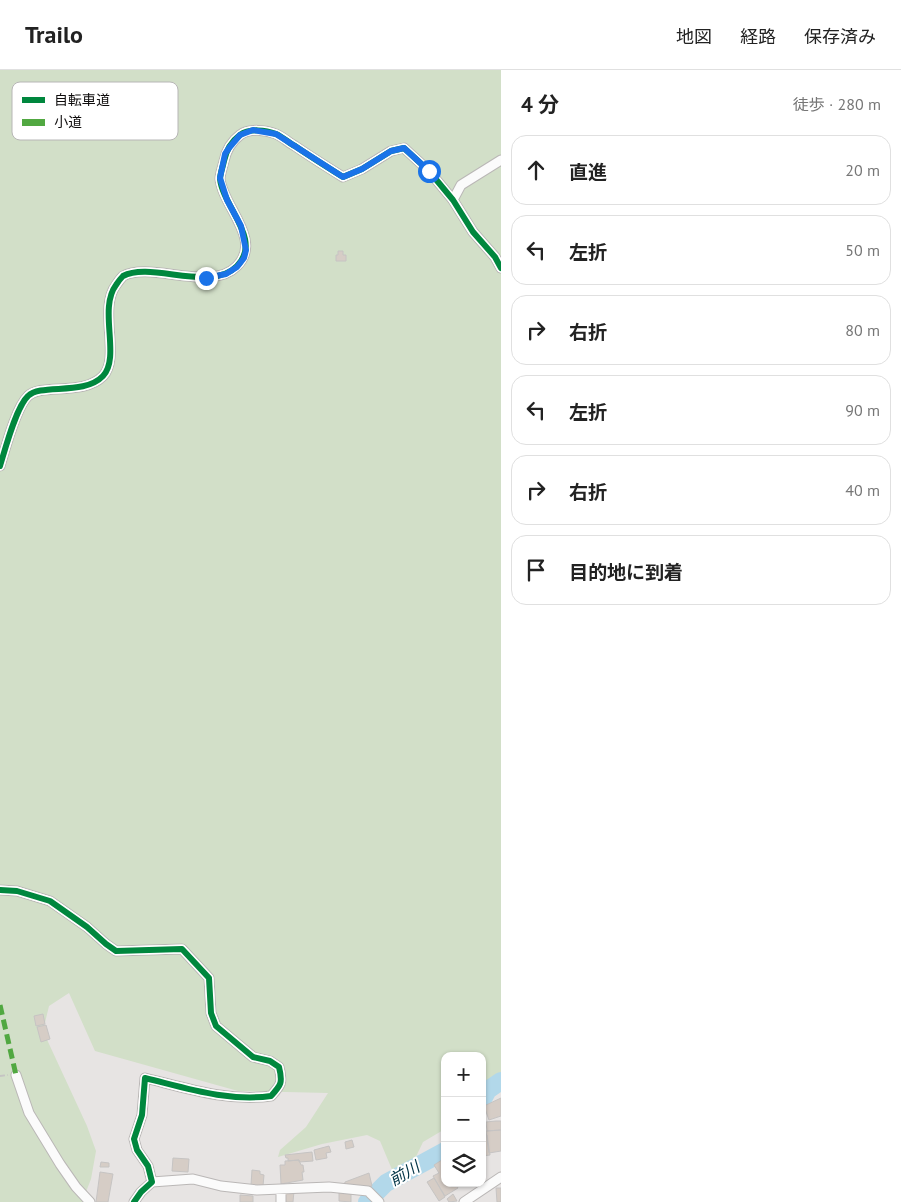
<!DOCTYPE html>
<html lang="ja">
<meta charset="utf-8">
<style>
:root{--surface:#fff;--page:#f6f6f6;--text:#222;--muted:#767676;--line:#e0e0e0}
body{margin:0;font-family:"PT Sans","Noto Sans JP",sans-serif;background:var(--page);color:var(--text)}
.controls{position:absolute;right:15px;bottom:15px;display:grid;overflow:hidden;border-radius:10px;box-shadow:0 1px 4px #0004}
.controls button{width:45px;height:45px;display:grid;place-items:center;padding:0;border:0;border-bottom:1px solid var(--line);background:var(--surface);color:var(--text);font:25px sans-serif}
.stop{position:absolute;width:15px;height:15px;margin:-11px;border:4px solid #1a73e8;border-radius:50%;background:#fff}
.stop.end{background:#1a73e8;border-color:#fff;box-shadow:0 1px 5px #0008}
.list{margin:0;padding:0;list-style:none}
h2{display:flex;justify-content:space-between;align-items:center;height:65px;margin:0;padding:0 20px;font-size:21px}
h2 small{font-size:16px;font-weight:400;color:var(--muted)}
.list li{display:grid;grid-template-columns:32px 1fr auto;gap:15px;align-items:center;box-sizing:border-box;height:70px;margin:0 10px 10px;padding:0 10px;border:1px solid var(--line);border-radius:15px}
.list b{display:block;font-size:19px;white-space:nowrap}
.list em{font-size:16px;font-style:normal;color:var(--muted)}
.icon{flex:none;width:28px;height:28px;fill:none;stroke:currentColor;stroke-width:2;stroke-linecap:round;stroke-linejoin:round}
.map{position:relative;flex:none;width:501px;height:1132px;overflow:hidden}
header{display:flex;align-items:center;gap:30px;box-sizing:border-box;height:70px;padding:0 25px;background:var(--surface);border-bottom:1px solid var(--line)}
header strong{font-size:24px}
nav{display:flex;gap:28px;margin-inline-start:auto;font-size:18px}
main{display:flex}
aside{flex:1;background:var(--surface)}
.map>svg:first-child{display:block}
.green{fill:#d2dfc8}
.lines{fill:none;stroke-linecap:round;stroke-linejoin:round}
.river{stroke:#b2d8ea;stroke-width:18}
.building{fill:#d6cdc6;stroke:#c6c4c3}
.street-casing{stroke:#bab7b6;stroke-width:11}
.path{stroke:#c5c4c3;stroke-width:2;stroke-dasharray:5 2.5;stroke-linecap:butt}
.street{stroke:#fbfbfb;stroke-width:9}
.quiet{stroke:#51a841;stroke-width:5;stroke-dasharray:10 5;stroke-linecap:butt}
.cycleway-casing{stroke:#fff;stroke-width:9}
.cycleway{stroke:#00873e;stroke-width:6}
.route{stroke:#1a73e8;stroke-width:6}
.labels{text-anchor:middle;stroke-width:4;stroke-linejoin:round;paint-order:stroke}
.water-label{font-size:16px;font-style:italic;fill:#023446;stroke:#fff}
.key{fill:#fff;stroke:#b7b6b6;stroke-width:1}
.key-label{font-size:14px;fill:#0e0c0c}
</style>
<header>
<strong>Trailo</strong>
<nav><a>地図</a><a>経路</a><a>保存済み</a></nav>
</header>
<main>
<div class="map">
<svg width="501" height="1132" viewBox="0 0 501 1132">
<rect width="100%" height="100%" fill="#e7e4e3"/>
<path class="green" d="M0,0H501V1018L482,1036V986H445V1059L423,1072L413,1093L393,1102L380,1071L367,1065L322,1074L278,1087L280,1080L306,1057L328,1023L238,1021L95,981L69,923L49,936L43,961L87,1056L96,1081L91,1109L82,1132H0Z"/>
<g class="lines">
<path class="river" d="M482,1031L488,1020L501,1011
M367,1132L386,1113L445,1081"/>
</g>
<path class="building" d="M338,181H343V185H346V191H336V185H338Z
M43,944L45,954L36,956L34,946Z
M46,955L50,969L41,972L37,957Z
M501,1028V1046L489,1050L484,1036Z
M496,1051H501V1060L487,1061L486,1052Z
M501,1060V1081L489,1083L486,1061Z
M482,1065H487L490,1085L482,1086Z
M352,1070L354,1077L346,1079L345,1072Z
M329,1076L331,1082L326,1083L327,1088L316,1090L314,1080Z
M312,1082L313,1091L299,1092V1090L288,1091V1088H286L285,1085Z
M173,1088L189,1089L188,1102L172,1101Z
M445,1088V1113H455L458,1118L445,1126L433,1106L439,1103L434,1095Z
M299,1090L301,1095H303L304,1102H302L303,1110L281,1114L280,1095H285V1091Z
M101,1092L109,1093V1097H100Z
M252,1100L260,1101V1104L264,1105L263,1116L251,1115Z
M100,1102L113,1104L108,1132H96Z
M369,1103L372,1116L361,1118L344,1116L345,1112Z
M434,1108L445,1127L439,1131L427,1112Z
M496,1118H501V1132H497Z
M294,1121L293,1132H283V1122Z
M339,1121L351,1122V1132L339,1131Z
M453,1124L457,1131L449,1132L447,1129Z
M240,1125L253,1126V1132H240Z"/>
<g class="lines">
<g class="street-casing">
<path id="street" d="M453,130L461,115L501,90
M0,396C5,380 16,337 28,326C41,313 84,326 103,306C121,287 98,239 116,215C118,212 121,208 123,206C151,191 211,223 237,196C263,170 223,137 220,109C220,104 223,96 224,91C226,81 232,71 240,65C249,58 266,60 276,64C283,67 289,73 295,76C311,87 327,97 343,107L362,99L391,81L404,78L429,101L453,130L473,162L495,187L501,198
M0,820L17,821L50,831L87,857L106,874L116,881L182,879L209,908L211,943L216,956L253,987L270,991L279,997C283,1013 281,1015 271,1026C228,1032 186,1018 145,1008L142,1045L134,1069L137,1080L148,1096L152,1112L141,1122L134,1132
M16,1005L29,1043L60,1094L76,1117L90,1132
M152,1112L193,1109L221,1116L257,1120L329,1117L368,1121L379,1132
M281,1132V1119
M464,1132L501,1107"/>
</g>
<path class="path" d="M0,1006L8,1005"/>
<use href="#street" class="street"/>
<path class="quiet" d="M0,935L16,1005"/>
<g class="cycleway-casing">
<path id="cycleway" d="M0,396C5,380 16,337 28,326C41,313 84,326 103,306C121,287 98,239 116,215C118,212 121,208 123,206C151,191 211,223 237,196C263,170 223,137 220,109C220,104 223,96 224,91C226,81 232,71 240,65C249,58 266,60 276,64C283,67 289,73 295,76C311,87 327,97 343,107L362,99L391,81L404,78L429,101L453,130L473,162L495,187L501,198
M0,820L17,821L50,831L87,857L106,874L116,881L182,879L209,908L211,943L216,956L253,987L270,991L279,997C283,1013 281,1015 271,1026C228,1032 186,1018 145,1008L142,1045L134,1069L137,1080L148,1096L152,1112L141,1122L134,1132"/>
</g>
<use href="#cycleway" class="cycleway"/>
</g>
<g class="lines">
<path class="route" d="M206,208L226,204L237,197L244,188L246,180L241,156L227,130L220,108L225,84L229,78L240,65L253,60L276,64L343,107L362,99L391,81L404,78L429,101"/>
</g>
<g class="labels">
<g class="water-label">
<text transform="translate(404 1103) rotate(-30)" y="6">前川</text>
</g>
</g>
<rect x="12" y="12" width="166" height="58" rx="8" class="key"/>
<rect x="22" y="27" width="23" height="6" fill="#00873e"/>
<rect x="22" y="49" width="23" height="7" fill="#51a841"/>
<g class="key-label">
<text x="54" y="35">自転車道</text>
<text x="54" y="57">小道</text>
</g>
</svg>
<div class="controls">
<button>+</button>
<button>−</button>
<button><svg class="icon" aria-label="layers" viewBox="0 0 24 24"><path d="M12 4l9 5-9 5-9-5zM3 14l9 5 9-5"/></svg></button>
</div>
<div class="stop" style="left:429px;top:101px"></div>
<div class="stop end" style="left:206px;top:208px"></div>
</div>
<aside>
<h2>4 分<small>徒歩 · 280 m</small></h2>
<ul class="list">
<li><svg class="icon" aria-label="ahead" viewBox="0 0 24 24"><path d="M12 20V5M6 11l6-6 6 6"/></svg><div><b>直進</b></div><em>20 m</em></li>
<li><svg class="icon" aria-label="left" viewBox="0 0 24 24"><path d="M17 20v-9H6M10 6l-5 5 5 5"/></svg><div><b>左折</b></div><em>50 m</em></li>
<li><svg class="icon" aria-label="right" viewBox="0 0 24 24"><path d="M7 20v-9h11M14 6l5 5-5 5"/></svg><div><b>右折</b></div><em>80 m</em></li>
<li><svg class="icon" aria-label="left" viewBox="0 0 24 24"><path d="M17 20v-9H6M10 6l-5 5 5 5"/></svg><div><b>左折</b></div><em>90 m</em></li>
<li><svg class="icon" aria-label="right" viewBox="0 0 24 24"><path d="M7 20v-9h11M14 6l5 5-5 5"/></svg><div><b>右折</b></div><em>40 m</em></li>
<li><svg class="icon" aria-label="arrive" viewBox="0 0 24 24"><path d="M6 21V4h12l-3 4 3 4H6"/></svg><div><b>目的地に到着</b></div></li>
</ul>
</aside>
</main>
